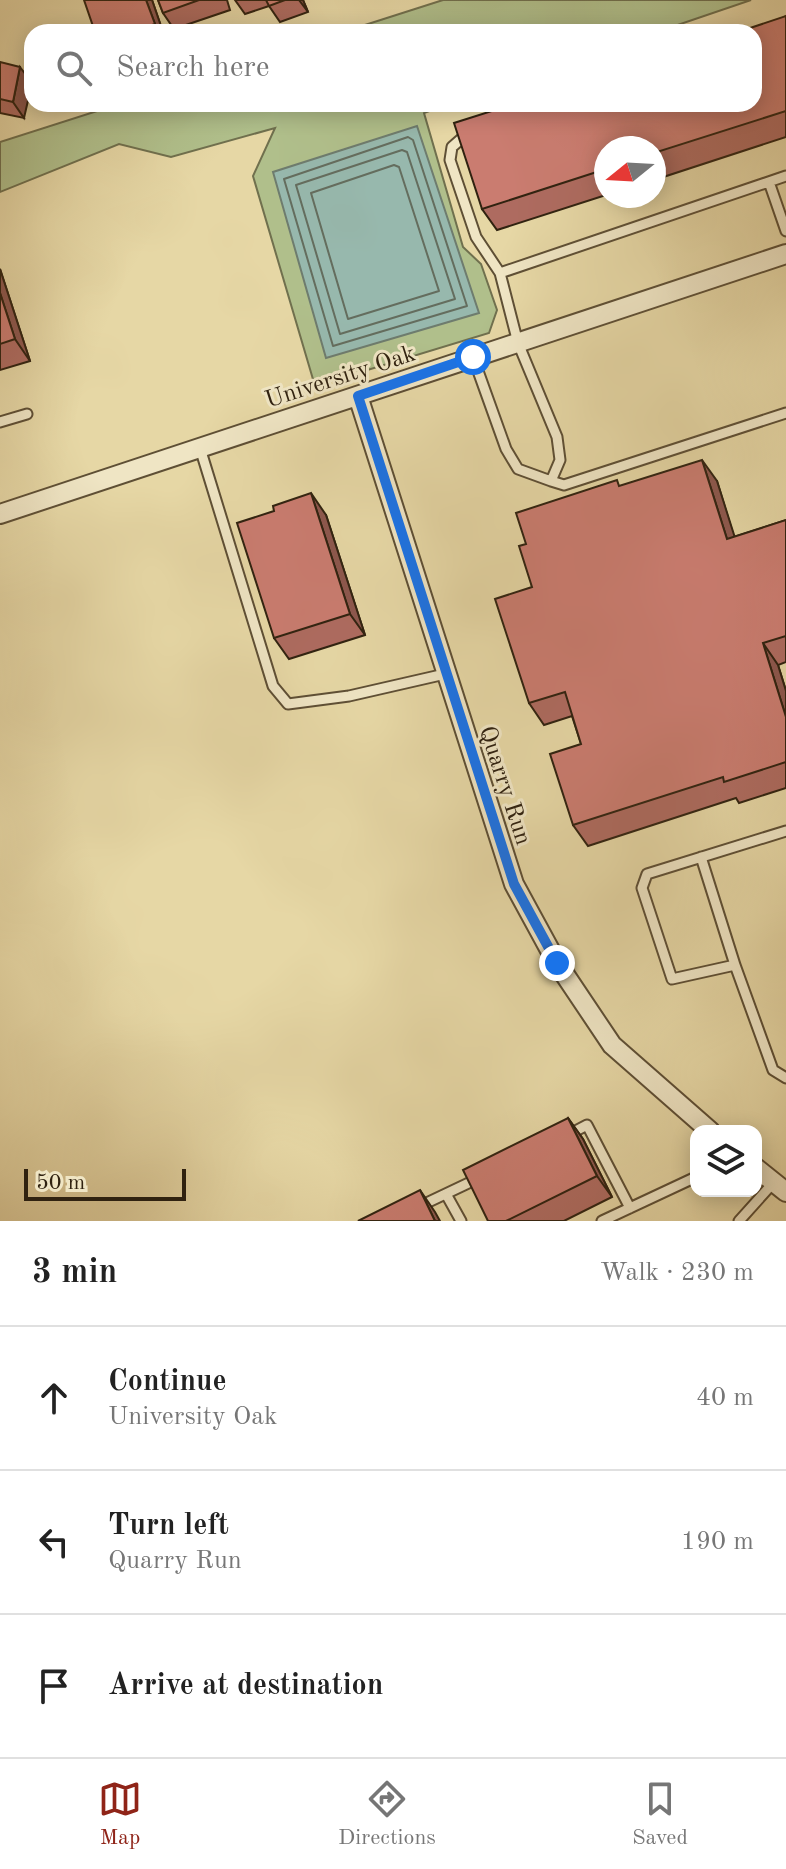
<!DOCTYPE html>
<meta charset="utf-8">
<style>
:root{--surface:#fff;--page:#f2f2f2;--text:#222;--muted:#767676;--line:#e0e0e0;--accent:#8f2418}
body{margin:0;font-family:"Old Standard TT",serif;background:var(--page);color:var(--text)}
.controls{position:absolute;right:24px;bottom:24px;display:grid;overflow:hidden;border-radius:16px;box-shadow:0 4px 20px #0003}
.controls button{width:72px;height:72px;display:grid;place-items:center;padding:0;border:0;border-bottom:2px solid var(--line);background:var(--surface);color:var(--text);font:40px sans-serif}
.compass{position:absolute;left:594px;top:136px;width:72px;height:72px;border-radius:50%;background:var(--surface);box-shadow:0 4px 20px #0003;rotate:252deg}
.scale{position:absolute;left:24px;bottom:20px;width:162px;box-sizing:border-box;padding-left:8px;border:4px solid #302210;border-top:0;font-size:22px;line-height:28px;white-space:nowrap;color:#302210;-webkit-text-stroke:6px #efe5c4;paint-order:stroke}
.stop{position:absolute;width:24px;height:24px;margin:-18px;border:6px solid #1a73e8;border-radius:50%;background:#fff}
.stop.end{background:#1a73e8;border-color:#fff;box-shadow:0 2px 8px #0008}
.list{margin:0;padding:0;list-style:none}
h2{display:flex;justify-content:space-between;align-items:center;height:104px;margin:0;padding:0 32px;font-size:34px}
h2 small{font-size:26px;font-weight:400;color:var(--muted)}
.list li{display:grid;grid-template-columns:52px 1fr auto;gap:24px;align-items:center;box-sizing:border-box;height:144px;padding:0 32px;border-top:2px solid var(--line)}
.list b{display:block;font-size:30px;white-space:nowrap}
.list p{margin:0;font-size:26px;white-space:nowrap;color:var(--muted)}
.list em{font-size:26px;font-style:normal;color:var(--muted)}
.icon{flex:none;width:44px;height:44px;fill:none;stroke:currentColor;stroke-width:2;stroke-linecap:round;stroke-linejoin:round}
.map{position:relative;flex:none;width:786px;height:1221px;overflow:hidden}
.search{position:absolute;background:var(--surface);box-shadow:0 4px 20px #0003;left:24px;right:24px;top:24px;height:88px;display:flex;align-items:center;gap:20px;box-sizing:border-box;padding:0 28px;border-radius:24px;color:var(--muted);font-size:30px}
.sheet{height:536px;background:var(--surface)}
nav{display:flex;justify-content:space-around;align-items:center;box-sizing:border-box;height:112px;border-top:2px solid var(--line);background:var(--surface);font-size:22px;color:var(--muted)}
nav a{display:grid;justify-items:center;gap:4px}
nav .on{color:var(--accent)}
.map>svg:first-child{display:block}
.green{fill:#b0bf8b;stroke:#70704e;stroke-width:2}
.water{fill:#97b8ad;stroke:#6e7c6e;stroke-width:2}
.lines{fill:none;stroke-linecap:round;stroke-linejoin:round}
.shore{stroke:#646d5e;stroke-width:2}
.service-casing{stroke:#5e4f35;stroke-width:13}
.minor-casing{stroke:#5e4f35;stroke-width:22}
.service{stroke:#efe5c4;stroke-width:9}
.minor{stroke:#efe5c4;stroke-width:18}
.wall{fill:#ae6b60;stroke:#302210;stroke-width:2}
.shaded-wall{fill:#8d574e;stroke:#302210;stroke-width:2}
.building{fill:#ca7c70;stroke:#302210;stroke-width:2}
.route{stroke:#1a73e8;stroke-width:10}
.labels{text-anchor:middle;stroke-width:6;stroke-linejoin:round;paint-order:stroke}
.street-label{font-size:24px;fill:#302210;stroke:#efe5c4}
</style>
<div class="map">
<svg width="786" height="1221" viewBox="0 0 786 1221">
<rect width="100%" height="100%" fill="#e6d7a5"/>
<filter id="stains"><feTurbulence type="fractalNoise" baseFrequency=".0025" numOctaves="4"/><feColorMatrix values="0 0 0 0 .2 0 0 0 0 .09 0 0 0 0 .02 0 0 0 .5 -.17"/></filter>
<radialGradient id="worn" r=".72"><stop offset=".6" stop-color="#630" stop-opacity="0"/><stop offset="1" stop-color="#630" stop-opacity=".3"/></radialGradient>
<path class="green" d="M443,0H751L657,32H343Z
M119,104H448L424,113L463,247L481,264L497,310L489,333L315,386L253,176L275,128L171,157L119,144L0,192V142Z"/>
<path class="water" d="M417,126L479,313L326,358L273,172Z"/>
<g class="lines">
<path class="shore" d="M408,137L413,140L467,306L333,346L284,179Z
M402,150L407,152L455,299L340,334L296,185Z
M394,165L399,167L439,291L348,319L311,193Z"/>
<g class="service-casing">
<path id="service" d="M468,133L452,147L450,160L476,237L500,273L518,343L557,437L560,460L551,481L518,469L506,449L473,357
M769,182L786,231
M500,273L786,176
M0,422L27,414
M200,448L273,686L288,704L349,696L445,674
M551,481L564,485L786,413
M786,831L647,874L642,888L672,979L735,965L773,1070L786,1078
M701,857L735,965
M566,1136L587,1125L630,1208
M446,1194L461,1221
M418,1207L477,1179
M602,1221L696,1177
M739,1221L774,1182"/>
</g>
<g class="minor-casing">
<path id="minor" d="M358,396L514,884L557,963L612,1045L710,1131
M0,514L786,254
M756,1168L786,1192"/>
</g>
<use href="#service" class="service"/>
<use href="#minor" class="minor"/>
</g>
<path class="wall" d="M152,0L163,32H95Z
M158,0H227L230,10L174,29L163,13Z
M235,0H303L308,12L280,22L269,6L245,14Z
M786,16V137L654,180V148H606V195L497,230L482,209Z
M0,62L24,118L0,113Z
M0,269L30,361L0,370Z
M717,481L734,537L786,520V662L778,665L786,691V788L739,803L736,798L588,846L573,825L581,744L572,716L544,725L529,703L532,587L526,544L621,486Z
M274,511L326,515L365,635L289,659L274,638Z
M568,1118L583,1139L612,1197L564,1221H488Z"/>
<path class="shaded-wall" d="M146,0H152L163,32H160L155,24Z
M299,0H303L308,12Z
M20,67L32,83L24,118L13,102Z
M0,269L30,361L15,339L0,293Z
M702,460L717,481L742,560L727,539Z
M311,493L326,515L365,635L350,614Z
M763,643L778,665L786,691V717Z
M568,1118L583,1139L612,1197L597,1176Z
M420,1190L435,1212L440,1221H435Z"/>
<path class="building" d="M84,0H146L155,24L132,32H95Z
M158,0H199L163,13Z
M266,0H285L269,6Z
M786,16V111L654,153V148H606V169L482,209L454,123L514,104H754V32H738Z
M86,28L87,32H71Z
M32,43V67L26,45Z
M0,62L20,67L13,102L0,99Z
M0,293L15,339L0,344Z
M702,460L727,539L786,520V636L763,643L786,717V762L724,782L723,777L573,825L550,754L581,744L565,692L529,703L495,599L532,587L519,546L526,544L516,513L617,480L619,486Z
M311,493L350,614L274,638L237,523L274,511L273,506Z
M568,1118L597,1176L506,1221H488L463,1170Z
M420,1190L435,1221H358Z"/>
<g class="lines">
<path class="route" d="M473,357L358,396L514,884L557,963"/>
</g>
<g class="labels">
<g class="street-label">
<text transform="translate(340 376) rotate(-18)" y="8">University Oak</text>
<text transform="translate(506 785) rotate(72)" y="8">Quarry Run</text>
</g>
</g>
<rect width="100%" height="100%" filter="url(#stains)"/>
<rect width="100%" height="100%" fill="url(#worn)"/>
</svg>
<div class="controls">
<button><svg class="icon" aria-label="layers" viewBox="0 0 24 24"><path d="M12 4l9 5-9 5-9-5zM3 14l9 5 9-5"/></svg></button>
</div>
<svg class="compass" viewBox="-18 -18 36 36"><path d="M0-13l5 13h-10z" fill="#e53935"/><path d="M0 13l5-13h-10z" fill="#767676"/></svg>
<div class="scale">50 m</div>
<div class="stop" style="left:473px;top:357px"></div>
<div class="stop end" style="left:557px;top:963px"></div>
<div class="search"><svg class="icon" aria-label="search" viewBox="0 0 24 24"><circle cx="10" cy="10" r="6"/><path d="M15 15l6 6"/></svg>Search here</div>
</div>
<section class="sheet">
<h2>3 min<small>Walk · 230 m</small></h2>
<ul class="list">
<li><svg class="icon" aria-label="ahead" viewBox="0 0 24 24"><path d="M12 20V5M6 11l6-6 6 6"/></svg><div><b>Continue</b><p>University Oak</p></div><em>40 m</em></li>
<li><svg class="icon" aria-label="left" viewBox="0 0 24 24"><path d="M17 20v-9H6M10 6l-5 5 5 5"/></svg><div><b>Turn left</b><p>Quarry Run</p></div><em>190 m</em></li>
<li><svg class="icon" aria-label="arrive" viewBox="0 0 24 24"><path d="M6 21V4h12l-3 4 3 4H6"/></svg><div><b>Arrive at destination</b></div></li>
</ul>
</section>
<nav>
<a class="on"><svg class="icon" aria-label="map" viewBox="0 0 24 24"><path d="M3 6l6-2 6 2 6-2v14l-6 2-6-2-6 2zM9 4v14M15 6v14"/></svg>Map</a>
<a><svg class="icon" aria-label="directions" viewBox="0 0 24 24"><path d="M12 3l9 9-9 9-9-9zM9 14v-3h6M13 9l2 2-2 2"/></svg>Directions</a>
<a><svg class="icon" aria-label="saved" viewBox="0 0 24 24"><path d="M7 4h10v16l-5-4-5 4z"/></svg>Saved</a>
</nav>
